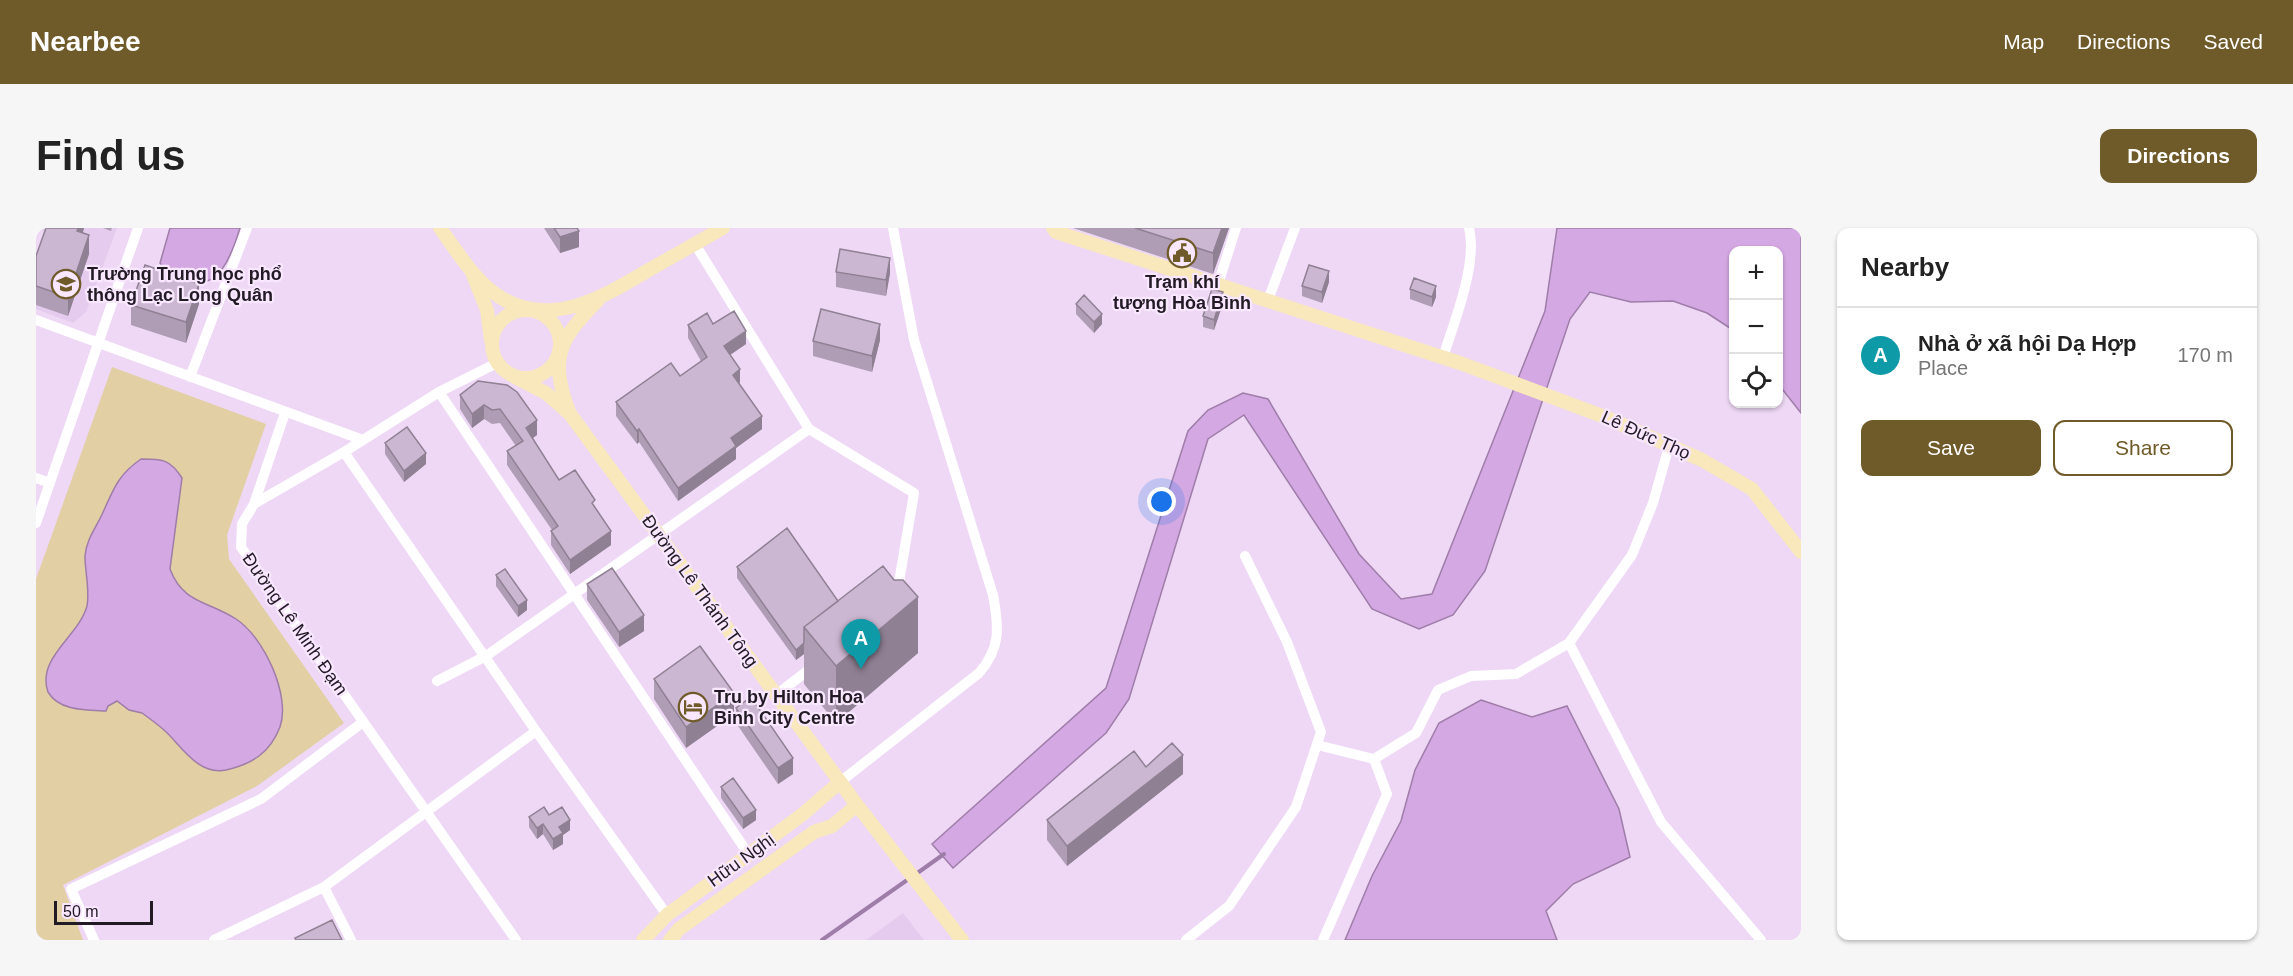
<!DOCTYPE html>
<meta charset="utf-8">
<style>
:root{--surface:#fff;--page:#f6f6f6;--text:#222;--muted:#767676;--line:#e0e0e0;--accent:#6f5a29}
body{margin:0;font-family:Helvetica,sans-serif;background:var(--page);color:var(--text)}
.controls{position:absolute;right:18px;top:18px;display:grid;overflow:hidden;border-radius:12px;box-shadow:0 2px 4px #0004}
.controls button{width:54px;height:54px;display:grid;place-items:center;padding:0;border:0;border-bottom:2px solid var(--line);background:var(--surface);color:var(--text);font:30px sans-serif}
.scale{position:absolute;left:18px;bottom:15px;width:99px;box-sizing:border-box;padding-left:6px;border:3px solid #221a25;border-top:0;font-size:16px;line-height:21px;white-space:nowrap;color:#221a25;-webkit-text-stroke:4px #f8e7fe;paint-order:stroke}
.you{position:absolute;left:1126px;top:274px;width:21px;height:21px;margin:-15px;border:4px solid #fff;border-radius:50%;background:#1a73e8;box-shadow:0 0 0 9px #1a73e833}
.badge{display:grid;place-items:center;width:39px;height:39px;border-radius:50%;background:var(--accent);color:#fff;font-size:20px;font-weight:700}
.pin{position:absolute;translate:-50% -50px;filter:drop-shadow(0 2px 3px #0008)}
.pin::after{content:'';position:absolute;top:32px;width:21px;height:18px;background:inherit;clip-path:polygon(0 0,100% 0,50% 100%)}
.list{margin:0;padding:0;list-style:none}
h2{display:flex;justify-content:space-between;align-items:center;height:78px;margin:0;padding:0 24px;font-size:26px}
h2 small{font-size:20px;font-weight:400;color:var(--muted)}
.list li{display:grid;grid-template-columns:39px 1fr auto;gap:18px;align-items:center;box-sizing:border-box;height:96px;padding:0 24px;border-top:2px solid var(--line)}
.list b{display:block;font-size:22px;white-space:nowrap}
.list p{margin:0;font-size:20px;white-space:nowrap;color:var(--muted)}
.list em{font-size:20px;font-style:normal;color:var(--muted)}
.actions{display:flex;gap:12px;padding:18px 24px}
.actions a{flex:1;padding:14px 0;border:2px solid var(--accent);border-radius:12px;text-align:center;font-size:21px;color:var(--accent)}
.actions .main{background:var(--accent);color:#fff}
.icon{flex:none;width:33px;height:33px;fill:none;stroke:currentColor;stroke-width:2;stroke-linecap:round;stroke-linejoin:round}
.map{position:relative;flex:none;width:1765px;height:712px;overflow:hidden;border-radius:12px}
header{display:flex;align-items:center;gap:36px;box-sizing:border-box;height:84px;padding:0 30px;background:var(--accent);color:#fff}
header strong{font-size:28px}
nav{display:flex;gap:33px;margin-inline-start:auto;font-size:21px}
.intro{display:flex;align-items:center;justify-content:space-between;box-sizing:border-box;height:144px;padding:0 36px}
h1{margin:0;font-size:42px}
.button{padding:15px 27px;border-radius:12px;background:var(--accent);color:#fff;font-size:21px;font-weight:700}
main{display:flex;gap:36px;padding:0 36px}
aside{flex:1;background:var(--surface);border-radius:12px;box-shadow:0 2px 4px #0004}
.map>svg:first-child{display:block}
.built{fill:#e5cbed}
.green{fill:#e3cfa4}
.water{fill:#d4a8e2;stroke:#9f7da9;stroke-width:1.5}
.lines{fill:none;stroke-linecap:round;stroke-linejoin:round}
.stream{stroke:#9f7da9;stroke-width:4}
.street{stroke:#fff;stroke-width:10}
.secondary{stroke:#f8e8bc;stroke-width:14}
.wall{fill:#af9db5}
.shaded-wall{fill:#8f8093}
.building{fill:#ccb7d2;stroke:#8f8093;stroke-width:1.5}
.labels{text-anchor:middle;stroke-width:4.5;stroke-linejoin:round;paint-order:stroke}
.poi-label{font-size:18px;font-weight:bold;fill:#221a25;stroke:#f8e7fe;text-anchor:start}
.street-label{font-size:18px;fill:#221a25;stroke:#f8e7fe}
</style>
<header>
<strong>Nearbee</strong>
<nav><a>Map</a><a>Directions</a><a>Saved</a></nav>
</header>
<div class="intro"><h1>Find us</h1><a class="button">Directions</a></div>
<main>
<div class="map">
<svg width="1765" height="712" viewBox="0 0 1765 712">
<rect width="100%" height="100%" fill="#eed8f5"/>
<path class="built" d="M0,0H81L50,84L37,95L0,81V31L10,4Z
M867,685L888,712H830Z"/>
<path class="green" d="M76,139L230,196L191,307L193,331L308,495L221,558L27,657L47,712H0V351Z"/>
<path class="water" d="M134,0H204C196,26 184,63 150,54C136,50 132,47 124,35Z
M1521,0H1765V185L1743,157L1742,22H1698L1697,102L1671,85L1637,73L1595,74L1554,64L1534,91L1449,343L1417,387L1383,401L1336,381L1208,187L1172,211L1093,471L1070,505L917,640L896,616L1070,460L1152,203L1172,182L1207,165L1232,171L1323,326L1365,371L1396,366L1509,83Z
M105,231C126,231 134,231 146,250L134,341C147,376 173,373 200,391C228,409 255,468 244,499C234,525 216,536 190,542C162,548 145,517 128,502C121,496 113,490 106,485L93,482L81,473L72,478L70,483C50,482 23,483 12,464C0,430 43,408 51,378C54,363 49,344 49,328C50,311 62,297 68,282C78,260 83,246 105,231Z
M1445,472L1496,489L1531,478L1583,581L1594,629L1537,656L1510,683L1521,712H1309L1336,648L1365,593L1379,542L1403,495Z"/>
<g class="lines">
<path class="stream" d="M880,646L908,626
M786,712L874,650"/>
<path class="street" d="M659,16L773,201
M1182,56L1200,0
M1232,72L1259,0
M0,92L327,212
M1407,129C1418,95 1442,35 1433,0
M461,135L403,164L308,224L218,276L206,296L205,319L480,712
M154,149L211,0
M403,164L713,627
M1633,218L1617,275L1596,327L1533,415L1625,594L1725,712
M308,224L500,503L631,687
M0,250L14,255
M218,276L249,185
M0,295L102,0
M401,453L450,428L773,201L878,265L861,366
M740,467L779,437
M1281,517L1338,531L1380,505L1402,462L1435,448L1480,446L1533,415
M804,554L943,445C965,420 963,399 957,367L878,112L857,0
M288,659L315,712
M58,712L35,661L225,571L327,494
M178,712L288,659L500,503
M1150,712L1193,678L1260,579L1285,504L1251,414L1209,328
M1287,712L1351,566L1338,531"/>
<path class="secondary" d="M404,0C422,25 440,55 467,71C518,99 567,69 611,43C636,29 662,14 687,0
M1017,0L1020,4L1424,135L1569,189L1666,232L1716,261L1765,324
M437,47L451,82L455,112
M456 116a34 34 0 1 1 68 0a34 34 0 1 1-68 0Z
M479,149L510,165L534,186L821,577L926,712
M533,184C513,129 523,112 562,72
M607,712L631,687L767,586L804,554
M634,712L643,701L778,604L796,598L821,577"/>
</g>
<path class="wall" d="M48,0L47,5L53,26L32,88L0,77V28Z
M67,0H76L75,3Z
M508,0H541L543,19L524,25Z
M1037,0H1193L1177,46Z
M800,44L854,45L850,68L800,59Z
M1293,54L1286,75L1266,68V58Z
M1374,61L1400,69L1396,79L1374,71Z
M1187,75L1178,102L1167,99V88Z
M163,76L150,115L95,97V77Z
M1040,76L1066,96L1058,105L1040,86Z
M677,96L710,116L694,127L704,154L703,155L726,201L700,220V231L642,273L603,214L601,216L580,188V174L644,148L665,133L652,110V97Z
M844,112L836,144L777,128V113Z
M442,153L501,207L496,210L523,252L559,280L575,317L534,346L515,317V303L516,302L471,237V223L480,218L464,195L456,196L448,191L436,200L424,181V167Z
M349,215L390,236L368,254L349,226Z
M701,339L802,373L882,425L800,495L768,456V426L760,432L701,350Z
M460,347L491,382L482,389L460,358Z
M551,356L608,403L583,419L551,372Z
M618,451L698,486L650,520L618,471Z
M700,480L757,546L742,556L700,495Z
M1110,539L1147,546L1031,638L1011,612V592Z
M685,559L720,592L707,601L685,570Z
M513,587L534,602L527,607V616L517,622L507,606L501,611L493,599V589Z"/>
<path class="shaded-wall" d="M42,0H48L41,22V3Z
M1186,0H1193L1177,46V25Z
M543,3V19L524,25V9Z
M53,7V26L32,88V69Z
M854,30V45L850,68V52Z
M1293,43V54L1286,75V64Z
M163,56V76L150,115V94Z
M1400,58V69L1396,79V69Z
M1187,64V75L1178,102V92Z
M1066,86V96L1058,105V94Z
M844,96V112L836,144V128Z
M710,103V116L688,131V118Z
M704,141V154L697,160V147Z
M448,177V191L436,200V186Z
M726,188V201L700,220V231L642,273V260L695,210Z
M501,192V207L490,215V200Z
M603,201V214L601,216V203Z
M390,225V236L368,254V243Z
M575,303V317L534,346V332Z
M882,369V425L800,495V438Z
M491,372V382L482,389V378Z
M608,387V403L583,419V404Z
M768,415V426L760,432V422Z
M698,465V486L650,520V499Z
M1147,527V546L1031,638V618Z
M757,530V546L742,556V540Z
M720,582V592L707,601V590Z
M534,592V602L527,607V616L517,622V611L523,599Z
M507,596V606L501,611V600Z"/>
<path class="building" d="M10,0H42L41,3L53,7L32,69L0,58V28Z
M518,0H541L543,3L524,9Z
M1099,0H1186L1177,25Z
M804,21L854,30L850,52L800,44Z
M109,37L163,56L150,94L95,77Z
M1273,37L1293,43L1286,64L1266,58Z
M1378,50L1400,58L1396,69L1374,61Z
M1176,61L1187,64L1178,92L1167,88Z
M1048,67L1066,86L1058,94L1040,76Z
M785,81L844,96L836,128L777,113Z
M698,83L710,103L688,118L704,141L697,147L726,188L695,210L700,218L642,260L603,201L601,203L580,174L635,135L644,148L671,129L652,97L671,85L677,96Z
M442,153L471,157L481,164L501,192L490,200L523,252L539,242L559,272L556,275L575,303L534,332L515,303L522,298L471,223L487,213L464,181L456,182L448,177L436,186L424,167Z
M371,199L390,225L368,243L349,215Z
M751,300L802,373L768,399V415L760,422L701,339Z
M847,338L858,352H867L882,369L800,438L768,399Z
M576,340L608,387L583,404L551,356Z
M469,341L491,372L482,378L460,347Z
M664,418L698,465L650,499L618,451Z
M715,469L757,530L742,540L700,480Z
M1136,515L1147,527L1031,618L1011,592L1098,523L1110,539Z
M697,550L720,582L707,590L685,559Z
M508,579L513,587L526,579L534,592L523,599L527,605L517,611L507,596L501,600L493,589Z
M296,692L306,712H260L259,710Z"/>
<defs>
<g id="civic-ring" transform="scale(1.5)"><circle r="9.5" fill="#f8e7fe" stroke="#6f5a29" stroke-width="1.5"/><path d="M-.6-6.5H3V-4.5H.6V-3L4-1V1h2V6H-6V1h2V-1L-.6-3ZM-1.2 2.5V6h2.4V2.5Z" fill="#6f5a29"/></g>
<g id="school-ring" transform="scale(1.5)"><circle r="9.5" fill="#f8e7fe" stroke="#6f5a29" stroke-width="1.5"/><path d="M0-5L7-2L0 1L-7-2ZM-4 1L0 2.5L4 1V4Q0 6-4 4Z" fill="#6f5a29"/></g>
<g id="hotel-ring" transform="scale(1.5)"><circle r="9.5" fill="#f8e7fe" stroke="#6f5a29" stroke-width="1.5"/><path d="M-6-4.5h1.5V1H6V5H4.5V3h-9V5H-6ZM-4 0a1.8 1.8 0 1 1 3.6 0ZM.5 0V-2.5h3Q6-2.5 6 0Z" fill="#6f5a29"/></g>
</defs>
<g fill-rule="evenodd">
<use href="#civic-ring" x="1146" y="25"/>
<use href="#school-ring" x="30" y="56"/>
<use href="#hotel-ring" x="657" y="479"/>
</g>
<g class="labels">
<g class="poi-label">
<text x="51" y="52">Trường Trung học phổ<tspan x="51" dy="21">thông Lạc Long Quân</tspan></text>
<text x="1146" y="60" text-anchor="middle">Trạm khí<tspan x="1146" dy="21">tượng Hòa Bình</tspan></text>
<text x="678" y="475">Tru by Hilton Hoa<tspan x="678" dy="21">Binh City Centre</tspan></text>
</g>
<g class="street-label">
<text transform="translate(1610 207) rotate(24)" y="6">Lê Đức Thọ</text>
<text transform="translate(664 363) rotate(54)" y="6">Đường Lê Thánh Tông</text>
<text transform="translate(259 396) rotate(55)" y="6">Đường Lê Minh Đạm</text>
<text transform="translate(705 632) rotate(-36)" y="6">Hữu Nghị</text>
</g>
</g>
</svg>
<div class="controls">
<button>+</button>
<button>−</button>
<button><svg class="icon" aria-label="locate" viewBox="0 0 24 24"><circle cx="12" cy="12" r="6"/><path d="M12 2v4M12 18v4M2 12h4M18 12h4"/></svg></button>
</div>
<div class="scale">50 m</div>
<div class="you"></div>
<div class="pin badge" style="left:825px;top:441px;background:#0f9aa8">A</div>
</div>
<aside>
<h2>Nearby<small></small></h2>
<ul class="list">
<li><span class="badge" style="background:#0f9aa8">A</span><div><b>Nhà ở xã hội Dạ Hợp</b><p>Place</p></div><em>170 m</em></li>
</ul>
<div class="actions"><a class="main">Save</a><a>Share</a></div>
</aside>
</main>
